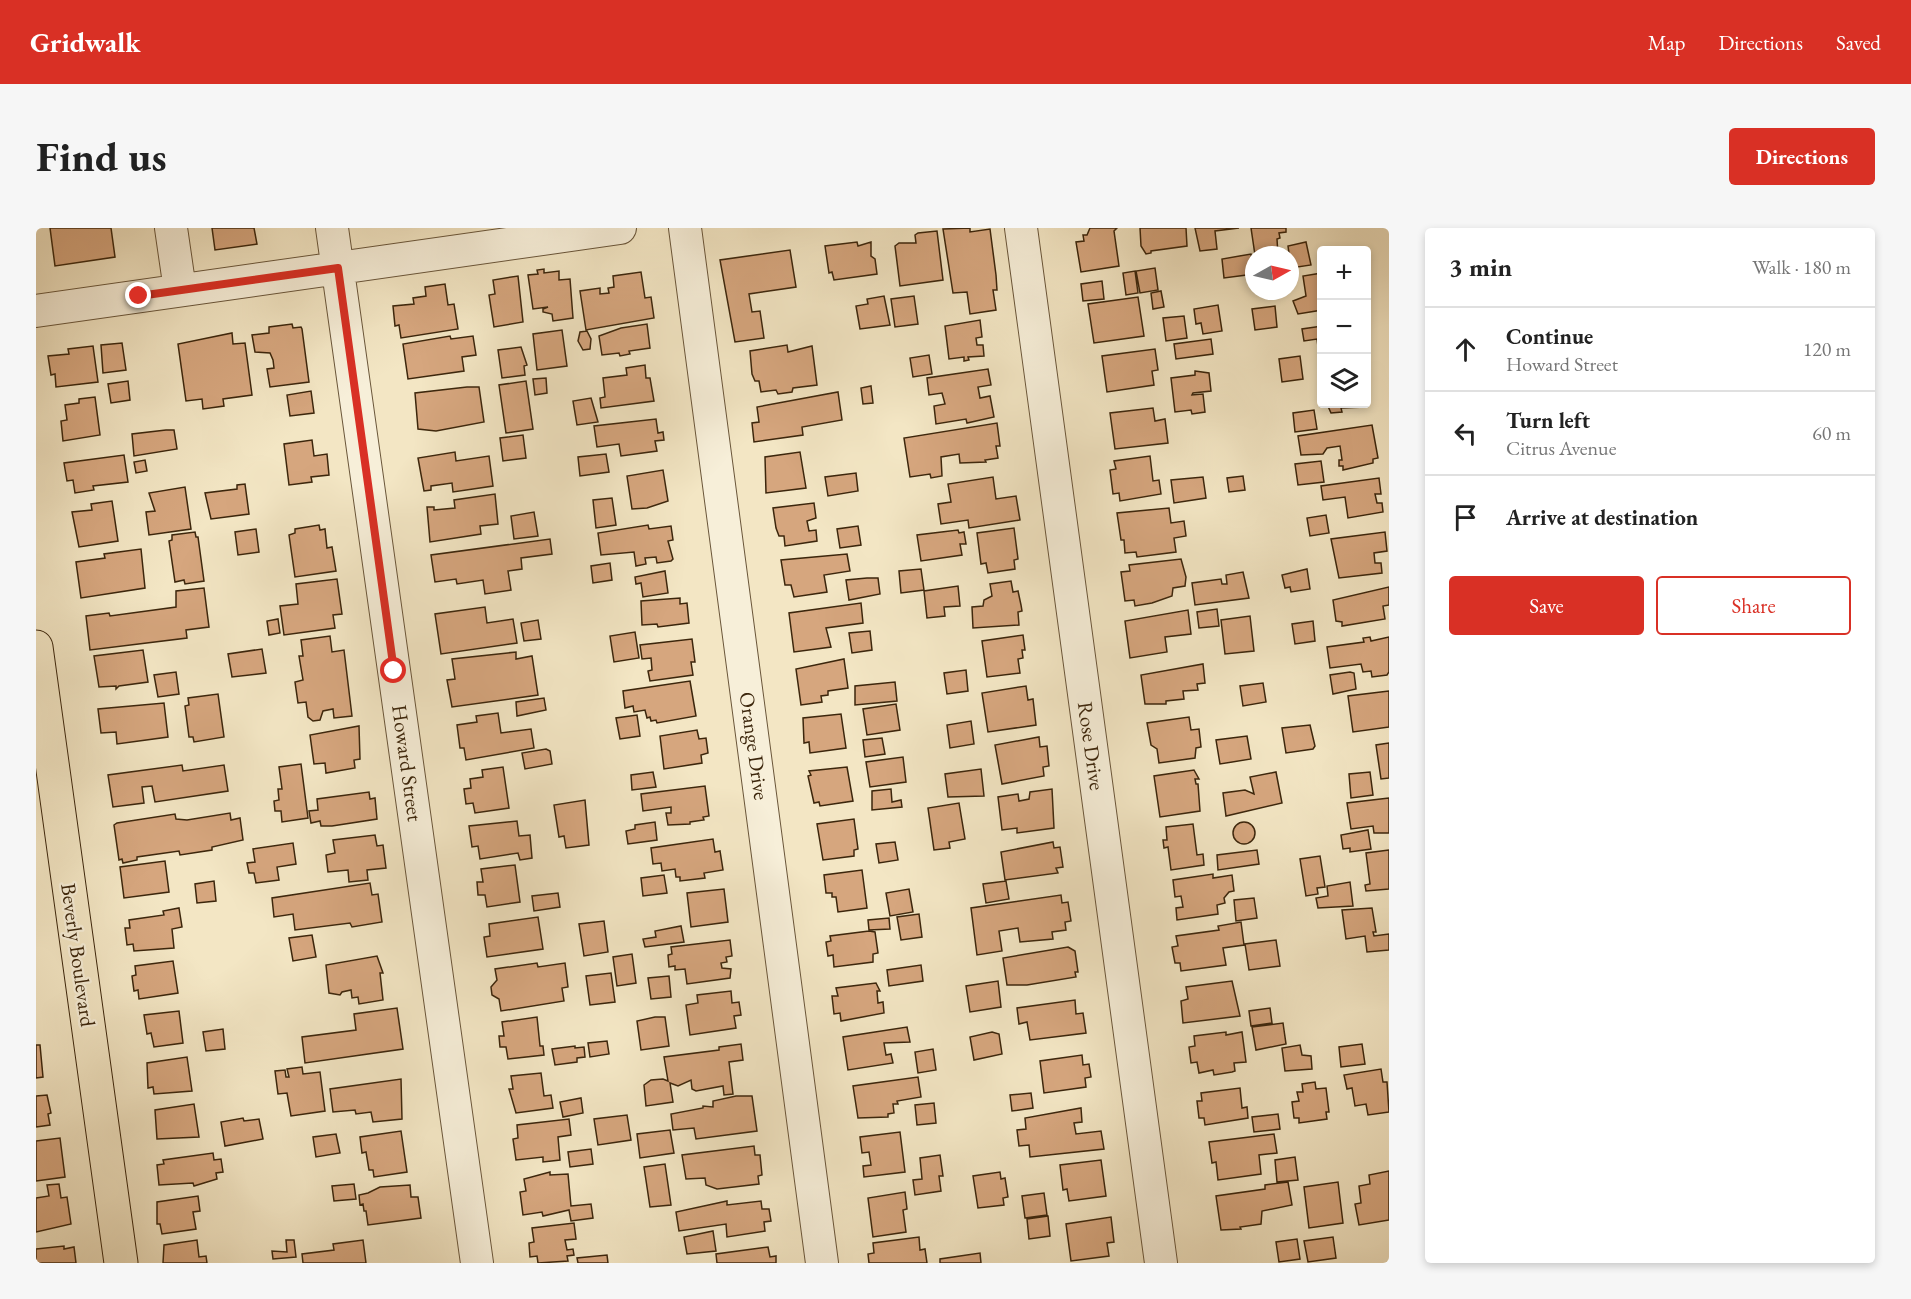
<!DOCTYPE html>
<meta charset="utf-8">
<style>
:root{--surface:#fff;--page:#f6f6f6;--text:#222;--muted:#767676;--line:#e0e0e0;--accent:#d93025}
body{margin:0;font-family:"EB Garamond",serif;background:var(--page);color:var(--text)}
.controls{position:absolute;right:18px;top:18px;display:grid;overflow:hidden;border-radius:6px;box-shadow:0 3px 9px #0003}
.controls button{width:54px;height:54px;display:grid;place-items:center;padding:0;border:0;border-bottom:2px solid var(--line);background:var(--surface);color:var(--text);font:30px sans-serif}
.compass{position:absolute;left:1209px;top:18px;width:54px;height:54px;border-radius:50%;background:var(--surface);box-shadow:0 3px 9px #0003;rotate:82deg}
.stop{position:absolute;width:18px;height:18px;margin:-14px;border:4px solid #d93025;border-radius:50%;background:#fff}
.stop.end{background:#d93025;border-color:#fff;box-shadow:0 2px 6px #0008}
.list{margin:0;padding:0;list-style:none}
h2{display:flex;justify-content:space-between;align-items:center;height:78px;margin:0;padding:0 24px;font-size:26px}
h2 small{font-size:20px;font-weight:400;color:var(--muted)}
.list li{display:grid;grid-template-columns:39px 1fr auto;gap:18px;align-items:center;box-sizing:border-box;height:84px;padding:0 24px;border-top:2px solid var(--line)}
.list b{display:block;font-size:22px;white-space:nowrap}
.list p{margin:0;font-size:20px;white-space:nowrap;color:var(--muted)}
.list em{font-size:20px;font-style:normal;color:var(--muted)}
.actions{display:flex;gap:12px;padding:18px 24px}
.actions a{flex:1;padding:14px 0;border:2px solid var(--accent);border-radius:6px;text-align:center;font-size:21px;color:var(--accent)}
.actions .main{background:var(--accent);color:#fff}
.icon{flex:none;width:33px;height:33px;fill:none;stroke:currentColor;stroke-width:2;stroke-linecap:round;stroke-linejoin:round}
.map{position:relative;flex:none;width:1353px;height:1035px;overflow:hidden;border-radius:6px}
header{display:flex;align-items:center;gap:36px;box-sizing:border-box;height:84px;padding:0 30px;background:var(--accent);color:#fff}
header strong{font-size:28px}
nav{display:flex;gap:33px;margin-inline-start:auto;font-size:21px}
.intro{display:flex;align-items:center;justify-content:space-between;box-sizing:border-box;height:144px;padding:0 36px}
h1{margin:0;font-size:42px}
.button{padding:15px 27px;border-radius:6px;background:var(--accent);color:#fff;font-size:21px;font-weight:700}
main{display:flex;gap:36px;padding:0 36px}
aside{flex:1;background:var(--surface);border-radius:6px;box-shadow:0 3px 9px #0003}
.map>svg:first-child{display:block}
.building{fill:#d6a67e;stroke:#3c260c;stroke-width:1.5}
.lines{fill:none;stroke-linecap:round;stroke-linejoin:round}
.minor-casing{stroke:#6a563a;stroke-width:34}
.major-casing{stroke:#3c260c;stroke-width:35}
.minor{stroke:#f7efd9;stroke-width:32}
.major{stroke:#f3e6c4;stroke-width:33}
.route{stroke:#d93025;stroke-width:8}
.labels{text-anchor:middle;stroke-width:4.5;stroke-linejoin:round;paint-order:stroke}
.street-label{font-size:21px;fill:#3c260c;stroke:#f7efd9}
</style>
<header>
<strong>Gridwalk</strong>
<nav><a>Map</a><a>Directions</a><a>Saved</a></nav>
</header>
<div class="intro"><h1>Find us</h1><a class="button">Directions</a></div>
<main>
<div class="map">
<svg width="1353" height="1035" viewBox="0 0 1353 1035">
<rect width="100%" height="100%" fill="#f3e6c4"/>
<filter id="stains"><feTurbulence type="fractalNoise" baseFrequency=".00333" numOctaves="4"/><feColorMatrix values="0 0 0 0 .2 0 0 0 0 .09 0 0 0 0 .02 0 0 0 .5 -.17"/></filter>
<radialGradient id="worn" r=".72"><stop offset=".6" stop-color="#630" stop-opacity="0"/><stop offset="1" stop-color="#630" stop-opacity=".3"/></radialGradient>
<path class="building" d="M14,0H75L79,29L19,38Z
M176,0H218L221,16L179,22Z
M934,0V4L954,1L960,47L961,62H957L960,82L934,86L931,64L917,65L907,1Z
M1054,0H1081L1078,3L1083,38L1045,44L1040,14L1048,13L1047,7H1051Z
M1104,0H1150L1151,18L1115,23V25L1110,26L1105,18Z
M1159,0H1203L1179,3L1181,21L1164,23Z
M1215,0H1250V4L1243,5L1244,10L1241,11L1242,27H1219Z
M901,3L907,52L864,58L859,18L863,15H880L879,7L882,5Z
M821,14L822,18L835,14V28L839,31L841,46L798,52L796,44L793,45L789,18Z
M1270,14L1275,37L1255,40L1252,18Z
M754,22L760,59L713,66L716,84L724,83L728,110L699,114L684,32Z
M1215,26L1218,46L1188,50L1186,31Z
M1119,40L1122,62L1104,65L1100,43Z
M508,41V45L523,43V52L534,51L537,90L517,93L516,86L507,84V81L512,79L497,81L492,47L502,46L501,42Z
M1099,43L1102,65L1090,67L1087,45Z
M605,44L609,70L615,69L618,90L550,102L544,63L564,60V66L573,65L572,60L578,59L577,48Z
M1286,45V82L1262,86L1257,73L1270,68L1267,48Z
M482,48L487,94L458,99L453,67L459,66L457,52Z
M1066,53L1068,71L1047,73L1045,56Z
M409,56L412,77L418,76L422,101L365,110L363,97L359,98L357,78L378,76L377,70L390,68L389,59Z
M1125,63L1128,79L1117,81L1115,65Z
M848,68L854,97L824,101L820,78L832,76L831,71Z
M878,68L882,96L859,99L855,71Z
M1102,69L1108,108L1058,115L1052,76Z
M1182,77L1186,103L1167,106L1165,95L1160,96L1158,81Z
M1239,78L1241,99L1219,102L1216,81Z
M1148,88L1151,110L1130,113L1127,90Z
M944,92L946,109L940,110L941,117H947L948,128L932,129L933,132L928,133V129L913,131L909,98Z
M256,96L257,100L265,99L266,101L273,154L234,159L231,141L238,140L237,132L234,125L219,124L216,107L233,105V99Z
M611,96L614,120L593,123L594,126L584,128L583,125L566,127L563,108L585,100Z
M1286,98V134H1284L1281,111L1268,113L1266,101Z
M526,102L531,138L501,142L497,106Z
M551,103L555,111L554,121L547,122L542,113L544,104Z
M196,105L197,116L209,115L216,167L187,171L188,178L167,181L166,171L150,173L142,116Z
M414,108L415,111L437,108L440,127L426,129L428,143L372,151L367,116Z
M1175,111L1177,126L1140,131L1138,116Z
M86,115L90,142L67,145L65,117Z
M751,117L752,124L776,118L781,157L757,160L756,164L742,166L740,162L725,164L723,153H719L716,146L714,123Z
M57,118L62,154L20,159L19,146L15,147L12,128L33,126L32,121Z
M485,119L491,137L488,138L489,147L466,150L462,122Z
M1119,121L1122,142L1116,143L1118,157L1071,164L1066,128Z
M893,127L896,146L877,149L874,130Z
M1264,128L1267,151L1246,154L1243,131Z
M609,137L610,150H614L618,173L565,180L564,170L569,169L567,150L591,147L590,140Z
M952,141L955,157L942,159L944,170L954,168L958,189L931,195L930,191L900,196L898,178L909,176L906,165L893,167L891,150Z
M1159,143L1173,145L1175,163L1157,165L1156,167L1167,166L1169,184L1156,186L1155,182L1139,184L1135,150L1159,147Z
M510,150L511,165L499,167L497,151Z
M92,153L94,172L75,175L72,156Z
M490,153L497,201L470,205L463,157Z
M835,158L837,175L827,176L825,160Z
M431,159H443L448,194L400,203L382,201L379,165Z
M275,163L278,185L254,188L251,167Z
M802,164L806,192L766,199L767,207L718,214L716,195L723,194L721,179Z
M59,169L64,207L27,213L25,193L31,192L29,177L43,175V171Z
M555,170L562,194L541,197L537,173Z
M1291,176H1329V179L1305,180L1306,184L1295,185Z
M1117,180L1119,193L1129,191L1132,215L1079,221L1074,185Z
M1278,182L1281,201L1259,204L1257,185Z
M620,191L622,205L627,204L628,212L619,213L621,223L585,228L583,216L561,219L558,198Z
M961,195L964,218H960L962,230L949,232L950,234L924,235L923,226L905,229L906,248L895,250L894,246L874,249L868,210Z
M1336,197L1342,230L1337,231V235L1307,242V238H1303V232H1306L1304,218L1291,220L1287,226L1265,227L1262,208Z
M130,202H138L141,221L98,228L96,206Z
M487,207L490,230L467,233L464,210Z
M276,212L278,228L291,226L293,247L275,249L276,254L253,257L248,216Z
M419,224L420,233L453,228L457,258L417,264L416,255L395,258V262L388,263L382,230Z
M764,224L770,260L730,265L729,229Z
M570,226L573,244L544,248L542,229Z
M88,227L92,254L57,258L58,262L39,265L37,252L31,253L28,235Z
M1114,228L1117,253L1123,252L1125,266L1084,273L1083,265L1077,266L1074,242L1080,241L1078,233Z
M109,232L111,243L100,245L98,234Z
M1285,233L1288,254L1262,257L1259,236Z
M627,242L632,273L611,280L596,281L591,248Z
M820,245L822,263L792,268L789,249Z
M1207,248L1209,262L1193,264L1191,250Z
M957,249L960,271L980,268L984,292L933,300L932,292L905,296L902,276L915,274L912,256Z
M1167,249L1170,270L1138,275L1135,252Z
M1343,250L1345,266H1339L1341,275H1346L1347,284L1312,290L1309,269L1287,272L1285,258Z
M209,256L213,286L175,291L169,265L201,261V257Z
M149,259L155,301L113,307L110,284L119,283L113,265Z
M459,266L462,296L444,298L445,306L394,314L391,279H398V282L419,280L418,272Z
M576,270L580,297L560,300L557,272Z
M76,273L82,313L43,319L36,284L56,282L55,276Z
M778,275L780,290L771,293L773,303L780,302L781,313L749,318L748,308H743L740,300L737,280Z
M1133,280L1135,295L1148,293L1150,308L1138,310L1140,324L1101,329L1100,324L1089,325L1088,312H1085L1081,285Z
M498,284L502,308L478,311L475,288Z
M1290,287L1293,305L1274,308L1271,290Z
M283,297L284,302L289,301L291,320L296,319L300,343L259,349L253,307L259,305V301Z
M612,297L613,301L635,298L637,312L632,313L637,331L635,333L621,335L620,329L609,330L610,336L600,338L598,324L565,327L562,305Z
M822,298L825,317L804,320L801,301Z
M978,300L982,331L978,332L979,341L952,345L950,335L945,336L941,305Z
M220,301L223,324L202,327L199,304Z
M922,302L923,305L928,304L930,316H924L926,327L885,333L881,307Z
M159,304L160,309H162L168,353L149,356L148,352L139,354L133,313L136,312V307Z
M1349,304L1351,323L1338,325L1339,335H1345L1346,345L1303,350L1295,311Z
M514,311L516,326L485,330L486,341L472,343L475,362L449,366L447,352L421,356L420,351L399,354L395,327Z
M105,321L109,360L45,370L40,334L69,330L68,326Z
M811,326L814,343L788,347L791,364L758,369L755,357H749L745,332Z
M1145,331L1150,349L1149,358L1137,360L1136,368L1116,375L1099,378L1098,372L1089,373L1085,344L1094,343L1093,337Z
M574,335L576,352L557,355L555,338Z
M885,341L888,362L865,365L863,343Z
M1271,341L1274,361L1255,364L1254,359L1249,360L1246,347Z
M629,343L632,365L607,369L605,355L600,356L599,349Z
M1207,344L1213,370L1159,377L1156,355L1185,351L1186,356H1191L1190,347Z
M831,350H842L844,366L813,372L810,352Z
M301,351L306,386L297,387L299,400L248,407L244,378L262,376L260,356Z
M975,353L977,364L982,363L985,377L986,383L982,384L983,397L937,400L936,379L947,378L948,372L956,368L954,356Z
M922,358L924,378L908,379L909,388L891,390L888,363Z
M1353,359V377L1347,378L1349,391L1306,398V394L1300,393L1297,372Z
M168,360L173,399L150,402L151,410L54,422L50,388L73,385L74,388L140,379V363Z
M644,370V376L651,375L653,395L622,399L621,396L606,397L605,373Z
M825,375L827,395L790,400L795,419L758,424L753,385Z
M449,379L451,395L477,391L481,415L405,426L399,386Z
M1181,381L1183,398L1163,400L1161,384Z
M1152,382L1155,406L1129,409L1131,424L1094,430L1089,393Z
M1214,388L1218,423L1189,426L1185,392Z
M242,391L244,405L233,407L231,393Z
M502,392L505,411L488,413L485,395Z
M1277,393L1279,413L1259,416L1256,396Z
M834,403L836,422L816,425L813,405Z
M599,404L603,430L578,434L574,408Z
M987,407L989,422H986L987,430L982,431L984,445L951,449L946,413Z
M294,408L296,424L308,422L316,488L298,490L297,481L287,483L284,492L277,493L272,489L270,474L262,475L259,454L267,452L263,428H267L265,412Z
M1334,409L1335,413L1353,409V444L1351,447L1336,449L1335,443L1327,444L1325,436L1294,440L1291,419L1328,414L1327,410Z
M656,411L659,434H655L657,447L614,453L612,443L616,442L615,430L606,431L604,417Z
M226,421L230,445L196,449L192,426Z
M107,422L112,454L83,458L80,461V458L63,459L58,428Z
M480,424V431L496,428L502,467L416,479L411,452L419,451L416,431Z
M808,431L812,460L792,463V467L785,468L786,474L765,477L760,441Z
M1167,436L1169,455L1161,456L1162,462L1147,463L1148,471L1130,473V476H1109L1105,447Z
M930,442L932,463L911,466L908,445Z
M140,444L143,466L122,469L118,447Z
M1314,444L1318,445L1320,461L1297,466L1294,447Z
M654,453L660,488L621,495L620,492L615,493L614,489L611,490L609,482L598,484L597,478L589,480L587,463Z
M859,454L861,473L819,477V458Z
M1227,455L1230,474L1207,478L1204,458Z
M990,458L992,472L997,471L1000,497L952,504L946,465Z
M1353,463V499L1317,504L1312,468Z
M182,466L188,509L158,514L157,509H153L149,478L153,477L152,470Z
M508,470L510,482L481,488L480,474Z
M128,475L132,509L81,516L80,504L65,505L62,481Z
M860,476L864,502L831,507L827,481Z
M462,485L465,505L495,501L498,520L430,532L428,520H424L421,497L441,494L440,488Z
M805,486L810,520L774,525L773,514L768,515L767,490Z
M601,487L604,508L584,511L580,490Z
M1153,489L1155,502L1163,501L1165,519L1160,520L1159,530L1123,535L1121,521L1115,517L1111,495Z
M935,493L938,516L914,520L911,497Z
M1274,497L1279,518L1277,521L1250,525L1246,500Z
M323,498L324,531L318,532L319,540L290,545L289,535L278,536L274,507Z
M661,502L663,511L670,510L672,525L665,527L666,535L628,541L624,508Z
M1211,508L1215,531L1184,536L1180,512Z
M1003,509L1004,519L1011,518L1013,538L1007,539L1008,548L966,556L959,517Z
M846,510L849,526L829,529L827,512Z
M1353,515V550L1345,551L1340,517Z
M510,521L514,523L516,536L489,541L486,525Z
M867,529L870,554L834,559L830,534Z
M265,536L272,590L246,594L245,583H239L238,573L243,572L242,561H246L243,539Z
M146,537L147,543L188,537L192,563L119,574L116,558L106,559L108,575L77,579L72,547Z
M467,539L473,580L439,585L437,575L430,576L428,561L435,560L434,551L447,549L446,542Z
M811,539L817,573L784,578L783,574L778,575L772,548L775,547L773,543Z
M945,541L948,568L912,569L909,546Z
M1158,542L1163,551H1159L1160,556H1162L1164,583L1124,589L1118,548Z
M617,544L620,559L596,562L595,547Z
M1240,544L1246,575L1190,588L1187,565L1209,562L1218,566L1214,549Z
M1334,544L1337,567L1315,570L1313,546Z
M669,558L673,588L667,589L668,592L654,594V596L632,597L630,585H635V579L607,583L605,566Z
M855,561L856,574L865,572L866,579L836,582V563Z
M1016,561L1018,600L981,605V600L966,602L962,569L982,566L983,573L993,571L994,564Z
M333,564L334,571L339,570L341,591L296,598H285L284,593L275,595L273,583L282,582L281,571Z
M1353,570V605H1338L1337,598L1315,601L1311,575Z
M549,572L553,617L530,620L528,608L523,609L518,577Z
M923,575L929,611L913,614L914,620L898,622L892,580Z
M194,585L195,592L204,590L207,612L176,619V622L144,627L143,623L101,629V632L87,635L86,631L83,632L78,597L81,595L139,586L140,591L151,592Z
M818,591L822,621L818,622V628L787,632L781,596Z
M481,593L483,608L494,607L496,630L484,632L482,625L444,631L442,618L436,619L433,598Z
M619,594L621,612L592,616L590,603L599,601V597Z
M1197 605a11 11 0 1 1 22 0a11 11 0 1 1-22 0Z
M1157,596L1161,627L1167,626L1168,637L1135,642L1132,619L1128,620L1127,612H1131L1130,599Z
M1332,602L1335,621L1314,624V620L1307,621L1305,607Z
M339,607L341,618L347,617L350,640L331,642L332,652L313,654L312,642L292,644L290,627L299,625L297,612Z
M677,611L679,624L684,623L687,642L668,645L669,650L644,653V649H640L639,641L626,643L625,635L617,636L615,620Z
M859,614L862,632L843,635L840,616Z
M1017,614L1018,620L1024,619L1027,639L1020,640L1022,645L969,652L965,624Z
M257,615L260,636L241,639L243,652L220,655L218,645H213L211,635L219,634L217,621Z
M1221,622L1223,636L1182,642L1181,627Z
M1353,622V661L1330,663L1329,657L1334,656L1330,625Z
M1284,628L1289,659L1281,660L1282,666L1270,668L1264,631Z
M129,633L133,664L88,670L84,639Z
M479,637L484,674L451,679L449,667H442L441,654H447L445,641Z
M826,642L831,680L802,684L800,669H796V665H790L788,647Z
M1177,646V650L1196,647L1198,663L1193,664L1188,670L1189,675L1181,677L1182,686L1141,692L1140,680L1147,679L1145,668L1139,669L1137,652Z
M628,647L631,665L607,668L605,650Z
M178,653L180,673L161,675L159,656Z
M970,653L973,671L950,675L947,656Z
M1314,654L1317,678L1282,680L1280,670L1292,668L1291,658Z
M334,655L336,667L342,666L346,694L316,699L314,695L259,702L257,686L238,689L236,670Z
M688,661L692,694L655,699L651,665Z
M873,661L877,684L854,688L850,665Z
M522,665L524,679L498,683L496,668Z
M1025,667L1026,675L1032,674L1035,693L1029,694L1030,702L1016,704L1017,711L984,714L982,700L963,703L966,723L941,727L935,680Z
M1218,670L1221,690L1200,693L1198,672Z
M143,680L146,699L136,701L138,720L98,723L97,716L91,717L89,700H94L93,692L128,687L127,683Z
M1336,680L1340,704H1337L1338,708L1353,706V722L1331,724L1329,708L1310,711L1306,682Z
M883,686L886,709L865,712L861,689Z
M502,689L507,721L451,729L448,709L454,708L453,696Z
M853,690L854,701L833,702L832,692Z
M568,693L572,724L548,728L543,696Z
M1205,694L1208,717L1187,720L1190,737L1145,743L1144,735H1139L1136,719L1142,718L1140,708L1183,702L1182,698Z
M645,698L648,714L609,719L607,711L620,709L619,703Z
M833,703L839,704L842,725L837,726V734L798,739L797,727L792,728L790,714L795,713L794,708Z
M276,707L280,729L257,733L253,710Z
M694,712L696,728L690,729L691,734L685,735L686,740L695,741L694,750L651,756L649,741L639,742V738L633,739L632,727L636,726L635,719Z
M1240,712L1244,738L1213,742L1209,716Z
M1032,719L1039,723L1042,744H1039L1040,749L991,757H971L967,730Z
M596,726L600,755L581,758L577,729Z
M341,728L347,745H344L347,772L323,776L322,769L316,770L315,762L306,764L304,767L293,765L290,737Z
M137,733L142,765L103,771L102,762L98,763L96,748L100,747L99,738Z
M501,735L502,739L529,735L532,759L526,760L528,773L465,783L463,771L456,767L455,759L461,752L459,741Z
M885,737L887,753L853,758L851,742Z
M575,745L579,774L554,777L550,748Z
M633,748L635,769L615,771L612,750Z
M962,753L965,779L934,784L930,758Z
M1196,753L1204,788L1147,795L1145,773L1152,771L1150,759Z
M840,755L844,763H841L842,775L847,774L848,785L805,793L804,785L798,786L796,768H802L800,760Z
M695,763L696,775L703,774L705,787L698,788L700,800L654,807L650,777L662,775L661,767Z
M1039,772L1040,786L1047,785L1050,805L994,812L991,794L983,796L981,780Z
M361,780L367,821L269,835L266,809L320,802L318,786Z
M1234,780L1236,795L1215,798L1213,783Z
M143,783L147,815L118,819L115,805L111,806L108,787Z
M501,789L504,818H507L508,827L472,831L470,819H464L463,808H468L466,794Z
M619,789H629L633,818L605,822L601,793Z
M1247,795L1250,816L1220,822L1216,799Z
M871,799L874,814L848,815L850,827L855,826L857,835L812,842L807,809Z
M187,801L189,821L170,823L167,804Z
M956,804L963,806L966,826L938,832L934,809Z
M1190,804V807L1206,804L1210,834L1198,835L1199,843L1196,844L1178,847L1177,842L1163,845L1161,834L1155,835L1153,819L1159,818L1158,808Z
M571,813L573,826L554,829L552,815Z
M705,816L707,832L693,834L697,866L688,867L687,858L660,863L656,861L655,852L642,858L634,855L637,874L610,878L608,857L615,852L627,851L632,853L628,829L683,822V819Z
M1326,816L1329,836L1305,839L1303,819Z
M0,817H4L7,849L0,850Z
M1264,817L1266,827L1275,828L1276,841L1249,843L1246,820Z
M539,818V820L548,819L549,829L541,830V834L519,837L516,821Z
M897,821L900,842L882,845L879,824Z
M1046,827L1047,837L1053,836L1055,849L1049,850L1050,859L1008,865L1004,833Z
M151,829L156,863L118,866L117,859L112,860L111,835Z
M266,839L267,846L284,844L289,883L255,888L251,865L242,866L239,843L249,842L250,849H253L251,841Z
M1345,841L1347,854H1351L1353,884L1332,887L1330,876L1319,878L1316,860L1311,861L1308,847Z
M505,845L508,868L515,867L517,880L480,885L473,861H477L475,848Z
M882,849L885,869L861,873L862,876H857L858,885L852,886V889L822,890L817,858Z
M365,851L366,891L337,894L335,884L320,886L319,882L297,884L294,861Z
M1279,854L1280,861L1290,860L1293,884H1290L1291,891L1263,895V890H1258L1256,874L1263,873L1261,864H1267L1266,856Z
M1204,860L1206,880L1211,879L1212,890L1169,897L1168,890H1163L1161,873H1166L1165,865Z
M995,865L997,880L976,883L974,867Z
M11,867L15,885L12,886L14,897L0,899V868Z
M700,868H716L721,903L660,911L658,900L637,902L635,886L667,880V878L677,879V873Z
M545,870L547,885L527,889L524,874Z
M898,875L900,895L881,897L879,877Z
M158,876L163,909L121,911L119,882Z
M1045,880L1046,894L1038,895L1040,906L1065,903L1068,921L994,929L993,917L983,918L981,902L990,901L989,890Z
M1242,886L1244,901L1218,904L1216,889Z
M591,887L595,912L562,917L558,891Z
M207,890L208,893L223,891L227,911L189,918L185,894Z
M533,891L535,907L522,909L524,932L507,934V929L480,932L477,911L482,910L481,897Z
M634,902L638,925L604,930L601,906Z
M365,903L371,944L338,949L337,942H333L330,924L326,925L324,909Z
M864,904L869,944L828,949L827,938L835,937L833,924L826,925L824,909Z
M300,906L304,925L280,929L277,909Z
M1238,906L1241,925L1223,927L1225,946L1182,952L1180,934L1176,935L1173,914Z
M24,910L29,949L0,953V913Z
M718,918L719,927H724L726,947L722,948L723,956L681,961L670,957L669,950L650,951L646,927Z
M555,921L557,936L534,939L532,924Z
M177,925L178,932L185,931L187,944L180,945L181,951L158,958L157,955L123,957L121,937L128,936L127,932Z
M904,927L907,948H903L905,963L879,967L877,952L886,951L884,930Z
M1259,929L1262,952L1241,954L1239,932Z
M1065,932L1070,968L1033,973L1031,961L1027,962L1024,937Z
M629,936L635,977L614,979L608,939Z
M1353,943V992L1323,997L1319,976L1325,975L1323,958L1334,956L1333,947Z
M514,944V947L532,946L535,978L555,976L557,990L535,993L533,982L507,988L506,984L487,987L484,964L490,963L488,951Z
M964,944L965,951L969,950L972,969L967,970L968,977L942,980L937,948Z
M1252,954L1256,977L1226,983L1225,996L1204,999L1205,1001L1185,1002L1180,968L1229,961V957Z
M1302,954L1307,995L1273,1000L1268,959Z
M23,956L25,970L31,969L35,996L0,1004V970L13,968L11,957Z
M318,956L320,971L298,973L296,958Z
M374,957L375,969H382L385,990L332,997L330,983H328L327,976L324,977L323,967L332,965L344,959Z
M869,964L871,981L867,982L870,1004L837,1009L832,970Z
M1008,965L1011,987L989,990L986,968Z
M162,968L164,983L157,984L160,1001L126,1006L124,996H121V974Z
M691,973V977L725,973L726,981H733L735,993L728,994L729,1003L691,1009L690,996L643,1003L640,984Z
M1012,988L1014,1008L993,1011L991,991Z
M1075,989L1078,1014L1071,1015L1073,1028L1035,1033L1030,996Z
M538,995L540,1011L529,1012L531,1022L537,1021L538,1027L531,1028L532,1033L502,1035L501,1028L494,1029L493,1015L498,1014L496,1000Z
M677,1003L680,1023L651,1026L648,1009Z
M883,1009L884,1022L889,1021L891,1035H833L832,1026L838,1025L837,1015Z
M1297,1009L1300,1030L1272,1034L1268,1013Z
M1261,1011L1264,1031L1243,1034L1240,1014Z
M161,1012L163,1029L170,1028L171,1035H127L128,1017Z
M250,1012H258L260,1029L237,1031L236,1023L251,1024Z
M327,1012L330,1035H267L266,1026L298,1022L297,1016Z
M28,1018V1021L38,1019L40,1035H0V1021Z
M732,1019L734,1029L740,1028V1035H681L680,1026Z
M944,1025L945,1035H904V1031Z
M571,1027L572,1035H542L541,1030Z"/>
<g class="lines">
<g class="minor-casing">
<path id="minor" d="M135,0L144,62
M296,0L441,1035
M649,0L786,1035
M985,0L1125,1035
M0,83L584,0"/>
</g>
<g class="major-casing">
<path id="major" d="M0,419L85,1035"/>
</g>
<use href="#minor" class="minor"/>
<use href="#major" class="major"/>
</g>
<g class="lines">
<path class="route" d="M103,68L302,40L358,443"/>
</g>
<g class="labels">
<g class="street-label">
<text transform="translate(718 518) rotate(82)" y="7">Orange Drive</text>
<text transform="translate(1055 518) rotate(82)" y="7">Rose Drive</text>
<text transform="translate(371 535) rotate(82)" y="7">Howard Street</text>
<text transform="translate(42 727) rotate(82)" y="7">Beverly Boulevard</text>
</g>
</g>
<rect width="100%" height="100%" filter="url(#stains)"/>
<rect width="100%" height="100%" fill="url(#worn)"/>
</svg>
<div class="controls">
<button>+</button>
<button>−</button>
<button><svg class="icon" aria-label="layers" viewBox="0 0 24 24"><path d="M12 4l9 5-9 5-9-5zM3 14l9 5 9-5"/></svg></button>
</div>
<svg class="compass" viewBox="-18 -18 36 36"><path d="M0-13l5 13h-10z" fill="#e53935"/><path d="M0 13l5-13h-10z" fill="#767676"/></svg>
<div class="stop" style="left:358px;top:443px"></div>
<div class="stop end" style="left:103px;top:68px"></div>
</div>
<aside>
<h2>3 min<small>Walk · 180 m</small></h2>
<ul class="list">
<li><svg class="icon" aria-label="ahead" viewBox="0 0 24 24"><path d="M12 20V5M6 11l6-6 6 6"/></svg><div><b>Continue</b><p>Howard Street</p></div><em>120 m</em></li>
<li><svg class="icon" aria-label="left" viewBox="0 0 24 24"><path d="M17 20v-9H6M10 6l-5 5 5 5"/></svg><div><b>Turn left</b><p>Citrus Avenue</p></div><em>60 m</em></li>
<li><svg class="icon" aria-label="arrive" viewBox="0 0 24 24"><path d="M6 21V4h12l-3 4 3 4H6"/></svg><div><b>Arrive at destination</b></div></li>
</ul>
<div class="actions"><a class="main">Save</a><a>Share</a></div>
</aside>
</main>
